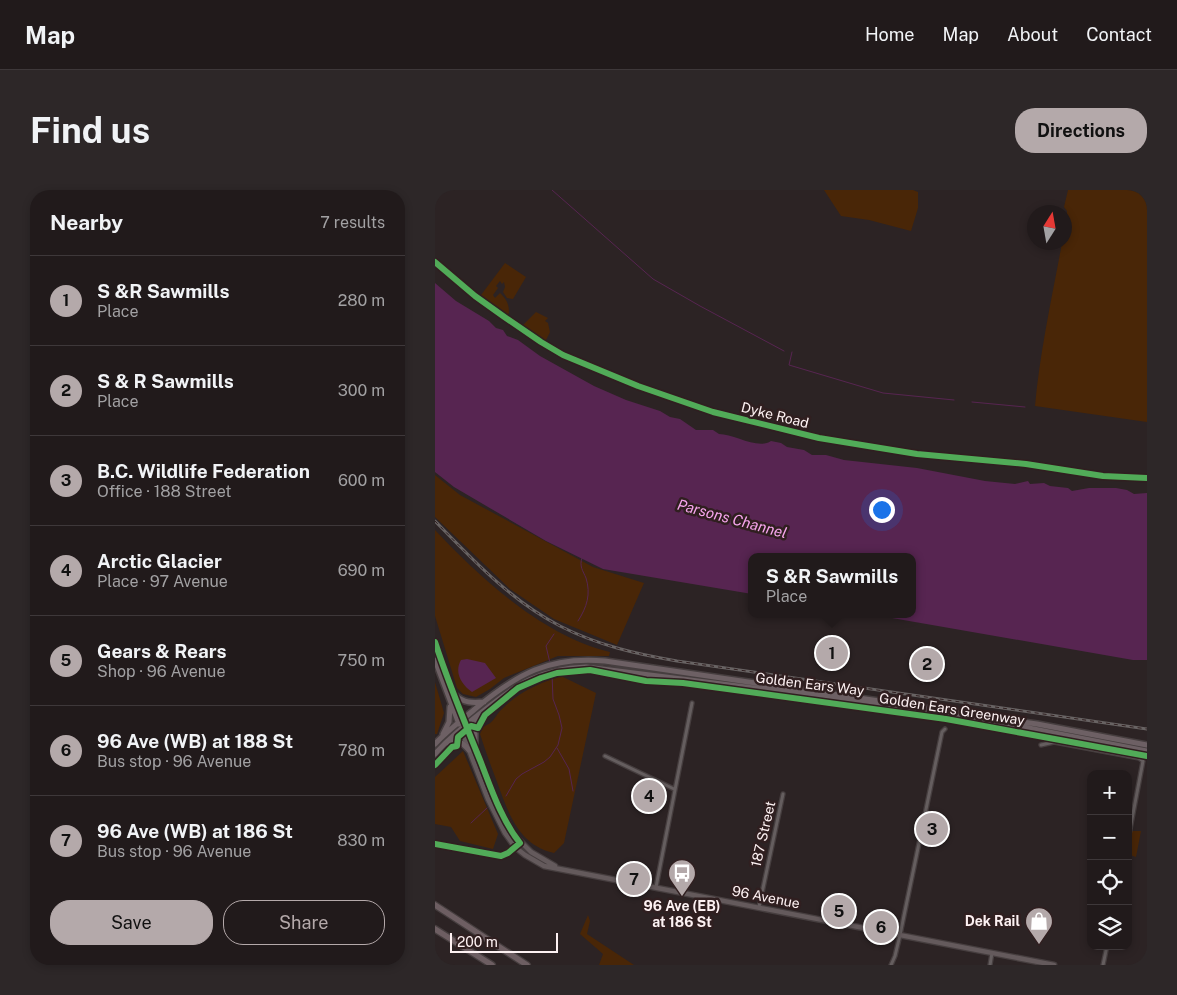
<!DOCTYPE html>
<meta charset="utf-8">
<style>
:root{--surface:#211a1b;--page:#2d2728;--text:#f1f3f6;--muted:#a2a1a3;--line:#3e383a;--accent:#b4a9aa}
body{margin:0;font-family:"Public Sans",sans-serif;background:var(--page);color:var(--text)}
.controls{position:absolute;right:15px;bottom:15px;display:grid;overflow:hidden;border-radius:10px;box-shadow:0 2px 8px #0003}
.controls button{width:45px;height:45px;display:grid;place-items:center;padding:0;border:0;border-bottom:1px solid var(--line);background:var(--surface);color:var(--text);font:25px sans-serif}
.compass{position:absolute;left:592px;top:15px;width:45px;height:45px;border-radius:50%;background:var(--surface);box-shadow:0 2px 8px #0003;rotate:11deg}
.scale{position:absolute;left:15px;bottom:12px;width:108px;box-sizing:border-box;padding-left:5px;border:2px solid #fdf1f2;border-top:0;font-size:14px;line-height:18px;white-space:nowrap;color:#fdf1f2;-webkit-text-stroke:4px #301f20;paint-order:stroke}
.you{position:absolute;left:446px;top:319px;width:18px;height:18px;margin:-12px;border:4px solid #fff;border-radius:50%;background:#1a73e8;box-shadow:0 0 0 8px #1a73e833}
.badge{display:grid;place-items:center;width:32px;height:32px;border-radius:50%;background:var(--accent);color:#111;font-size:16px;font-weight:700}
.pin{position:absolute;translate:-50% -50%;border:2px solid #fff;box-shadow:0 1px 5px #0006}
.popup{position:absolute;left:313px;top:363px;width:168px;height:65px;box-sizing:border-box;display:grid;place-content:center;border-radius:10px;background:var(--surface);filter:drop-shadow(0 1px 4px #0005);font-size:16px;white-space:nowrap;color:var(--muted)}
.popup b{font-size:19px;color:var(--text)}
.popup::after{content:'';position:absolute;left:50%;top:100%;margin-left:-10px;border:10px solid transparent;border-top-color:var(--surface)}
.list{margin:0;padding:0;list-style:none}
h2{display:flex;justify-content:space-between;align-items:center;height:65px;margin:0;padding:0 20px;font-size:21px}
h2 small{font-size:16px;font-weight:400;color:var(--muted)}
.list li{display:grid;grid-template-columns:32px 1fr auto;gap:15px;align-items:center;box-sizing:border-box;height:90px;padding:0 20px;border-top:1px solid var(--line)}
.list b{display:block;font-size:19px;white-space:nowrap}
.list p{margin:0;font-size:16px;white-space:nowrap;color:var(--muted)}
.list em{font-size:16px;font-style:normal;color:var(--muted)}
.actions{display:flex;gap:10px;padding:15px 20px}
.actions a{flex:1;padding:11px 0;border:1px solid var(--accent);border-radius:20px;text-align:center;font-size:18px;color:var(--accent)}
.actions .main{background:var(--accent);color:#111}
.icon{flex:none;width:28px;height:28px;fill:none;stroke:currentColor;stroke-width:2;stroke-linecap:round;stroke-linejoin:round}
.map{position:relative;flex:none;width:712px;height:775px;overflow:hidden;border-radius:20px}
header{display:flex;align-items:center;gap:30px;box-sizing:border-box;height:70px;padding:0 25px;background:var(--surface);border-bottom:1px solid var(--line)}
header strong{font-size:24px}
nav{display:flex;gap:28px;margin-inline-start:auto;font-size:18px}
.intro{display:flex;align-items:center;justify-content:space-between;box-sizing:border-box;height:120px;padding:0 30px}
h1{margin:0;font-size:35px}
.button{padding:12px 22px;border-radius:20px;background:var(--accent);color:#111;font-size:18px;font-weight:700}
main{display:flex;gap:30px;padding:0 30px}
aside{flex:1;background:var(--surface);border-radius:20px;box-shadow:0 2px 8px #0003}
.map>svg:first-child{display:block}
.green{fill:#492607}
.water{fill:#572551}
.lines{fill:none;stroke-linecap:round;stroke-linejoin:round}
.stream{stroke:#572551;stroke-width:1}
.street-casing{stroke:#463e3f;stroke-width:5.5}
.secondary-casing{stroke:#463e3f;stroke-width:7}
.primary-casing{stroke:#463e3f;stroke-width:8}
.highway-casing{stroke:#463e3f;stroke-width:8}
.street{stroke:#655e5f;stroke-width:3}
.secondary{stroke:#645a5c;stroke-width:4.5}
.primary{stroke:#6d6064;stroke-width:5}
.highway{stroke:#6d5e62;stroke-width:5.5}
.rail-casing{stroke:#686363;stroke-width:3}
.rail{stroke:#301f20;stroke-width:1;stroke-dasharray:4;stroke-linecap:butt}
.cycleway-casing{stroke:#301f20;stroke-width:9}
.cycleway{stroke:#51ab58;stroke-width:6}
.labels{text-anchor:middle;stroke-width:5;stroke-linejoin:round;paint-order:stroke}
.street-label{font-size:14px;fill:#fdf1f2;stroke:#301f20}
.poi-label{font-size:14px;font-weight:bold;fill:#fdf1f2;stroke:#301f20}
.water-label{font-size:15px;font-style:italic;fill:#f7a5ed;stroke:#301f20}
</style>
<header>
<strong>Map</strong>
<nav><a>Home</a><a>Map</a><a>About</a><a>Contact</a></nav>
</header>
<div class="intro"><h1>Find us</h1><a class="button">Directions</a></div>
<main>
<aside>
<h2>Nearby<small>7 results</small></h2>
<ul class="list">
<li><span class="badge">1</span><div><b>S &amp;R Sawmills</b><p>Place</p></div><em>280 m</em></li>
<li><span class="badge">2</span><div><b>S &amp; R Sawmills</b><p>Place</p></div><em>300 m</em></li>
<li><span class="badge">3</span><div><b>B.C. Wildlife Federation</b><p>Office · 188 Street</p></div><em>600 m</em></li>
<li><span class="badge">4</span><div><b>Arctic Glacier</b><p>Place · 97 Avenue</p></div><em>690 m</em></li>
<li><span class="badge">5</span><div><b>Gears &amp; Rears</b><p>Shop · 96 Avenue</p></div><em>750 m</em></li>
<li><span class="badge">6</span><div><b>96 Ave (WB) at 188 St</b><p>Bus stop · 96 Avenue</p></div><em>780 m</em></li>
<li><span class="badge">7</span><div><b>96 Ave (WB) at 186 St</b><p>Bus stop · 96 Avenue</p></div><em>830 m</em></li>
</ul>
<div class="actions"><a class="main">Save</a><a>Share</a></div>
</aside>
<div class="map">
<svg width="712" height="775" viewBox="0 0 712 775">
<rect width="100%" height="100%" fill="#2c2324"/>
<path class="green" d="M389,0H478L483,2V18L476,41L434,30L406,26Z
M633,0H712V232L600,216C605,161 617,107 627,53L630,52L632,21L629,17Z
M70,73L91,87L78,109L72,108L68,102L70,97L69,92L67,94L65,91L61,96L63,98L58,105L60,108L65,103C72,110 74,114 74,123L72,126L43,106L46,105Z
M101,122L113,128L110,131L113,133L115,142L110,152L86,137Z
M0,285L25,305L158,377L209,393L182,455L119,429L75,399L0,327Z
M0,340C46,389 108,446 175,462L174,466H123L69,488L55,499L41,507L28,504L22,498L0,426Z
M158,473L171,474L354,500L313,496Z
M126,486L161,503L129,653L119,663C83,655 73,622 62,592C56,576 50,560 45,544L48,537C61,531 58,528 67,519C85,501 103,494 126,486Z
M0,492L9,523L2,544H0Z
M28,561L63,644L58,659L25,651L16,637L0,634V587Z
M697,641H706L701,667L695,665L693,661Z
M153,725L155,731L152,744L199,775H164L168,764L145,744Z"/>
<path class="water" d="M0,93L21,111L54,131L61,138L68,140L72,146L83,150L105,166L159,196L191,210L225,221L235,227L245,229L261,240H278L284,244C299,244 323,260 336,251L346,253L352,257L369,260L377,265H391L409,270L482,278L550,291L580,294L593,291L595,294L609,293L615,296L633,298L637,301L654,298H681L692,300L699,304L712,303V470H698L434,424H477V367H317V404L168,379L111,351L19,297L0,282Z
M32,469L50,473L61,488L37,502C26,494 19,482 26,470Z"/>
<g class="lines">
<path class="stream" d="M117,0L218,89L265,116L349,161
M357,162L354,175L448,203L519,210
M537,212L590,217
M143,431C152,417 156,404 151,388C148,381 144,376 147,368
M115,473L111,456L119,444
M122,558L134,579L138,601
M71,606L81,589L87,584L109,572L115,567L123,555L127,538L124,525L118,509L117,484
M36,633L52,618"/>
<g class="street-casing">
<path id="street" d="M0,72L40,106L68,126L106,152L128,165L203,196L278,222L384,248L482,264L591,274L668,286L712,288
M606,555L619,552L704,568L708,571L693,650
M170,566L239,599
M221,697L257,513
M324,717L348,604
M456,775L460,766L465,745L507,542L510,539
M555,775L557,763
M668,775L672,756"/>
</g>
<g class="secondary-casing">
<path id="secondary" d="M30,535L59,607L79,645L96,662L120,676
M26,539L53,609L70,643L80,657L90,665L109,676L619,775
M0,654L66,666L70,664L82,655"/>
</g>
<g class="primary-casing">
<path id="primary" d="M0,452L9,482L29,532
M0,470L24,534
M20,505C29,513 37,513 49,512
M8,544L14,532L15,517
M13,553C23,549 28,553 34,560
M0,554C12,541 27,530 40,519C82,484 114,466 170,471L602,534L712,555
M40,559V537L44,525
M0,564C14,548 30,535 47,522C82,494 104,479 151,477L374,505L568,533L712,561"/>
</g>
<g class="highway-casing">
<path id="highway" d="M0,715L92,775
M0,739L57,775"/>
</g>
<use href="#street" class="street"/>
<use href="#secondary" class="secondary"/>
<use href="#primary" class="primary"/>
<use href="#highway" class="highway"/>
<g class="rail-casing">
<path id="rail" d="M0,331C38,370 76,411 125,436C162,455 201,464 242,471L712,539"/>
</g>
<use href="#rail" class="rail"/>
<g class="cycleway-casing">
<path id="cycleway" d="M0,72L40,106L68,126L106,152L128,165L203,196L278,222L384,248L482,264L591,274L668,286L712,288
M0,452C13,492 29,531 45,570C56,598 66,629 85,653L73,663L66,666L0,654
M0,575L17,557L22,556L23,547L36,536L43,538L50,525L83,498L106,488L122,483L155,480L211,491L248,493L511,529L712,566"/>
</g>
<use href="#cycleway" class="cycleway"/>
</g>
<defs>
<g id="bus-pin" transform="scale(1.4375)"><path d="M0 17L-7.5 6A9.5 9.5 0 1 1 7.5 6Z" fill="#b4a9aa" stroke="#301f20"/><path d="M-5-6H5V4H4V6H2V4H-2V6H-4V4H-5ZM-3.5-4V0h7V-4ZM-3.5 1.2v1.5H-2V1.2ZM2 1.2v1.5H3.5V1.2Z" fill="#fff"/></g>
<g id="shop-pin" transform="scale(1.4375)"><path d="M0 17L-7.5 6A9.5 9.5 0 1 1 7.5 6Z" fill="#b4a9aa" stroke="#301f20"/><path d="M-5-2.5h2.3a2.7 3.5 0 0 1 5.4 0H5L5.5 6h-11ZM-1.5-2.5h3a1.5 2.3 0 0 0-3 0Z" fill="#fff"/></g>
</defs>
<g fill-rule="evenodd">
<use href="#bus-pin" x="247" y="683"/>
<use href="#shop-pin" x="604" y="731"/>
</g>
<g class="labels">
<g class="street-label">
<text transform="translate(340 225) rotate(14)" y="5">Dyke Road</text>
<text transform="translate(375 494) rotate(7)" y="5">Golden Ears Way</text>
<text transform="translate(517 519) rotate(9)" y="5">Golden Ears Greenway</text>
<text transform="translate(328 644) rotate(-77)" y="5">187 Street</text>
<text transform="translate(331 707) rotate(11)" y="5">96 Avenue</text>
</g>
<g class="poi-label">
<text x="247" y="721">96 Ave (EB)<tspan x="247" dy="16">at 186 St</tspan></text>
<text x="585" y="736" text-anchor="end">Dek Rail</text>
</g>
<g class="water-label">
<text transform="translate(297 329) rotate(15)" y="5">Parsons Channel</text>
</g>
</g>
</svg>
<div class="controls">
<button>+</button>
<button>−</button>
<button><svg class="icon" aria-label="locate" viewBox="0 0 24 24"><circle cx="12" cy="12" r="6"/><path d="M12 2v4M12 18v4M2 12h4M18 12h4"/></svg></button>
<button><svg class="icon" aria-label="layers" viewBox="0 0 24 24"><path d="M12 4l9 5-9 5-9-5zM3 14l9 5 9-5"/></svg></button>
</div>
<svg class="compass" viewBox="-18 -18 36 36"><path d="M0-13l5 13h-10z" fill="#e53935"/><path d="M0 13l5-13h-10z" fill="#a2a1a3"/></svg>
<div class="scale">200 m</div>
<div class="you"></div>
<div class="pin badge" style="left:397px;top:463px">1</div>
<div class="popup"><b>S &amp;R Sawmills</b>Place</div>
<div class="pin badge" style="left:492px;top:474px">2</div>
<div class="pin badge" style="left:497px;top:639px">3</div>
<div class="pin badge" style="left:214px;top:606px">4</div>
<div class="pin badge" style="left:404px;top:721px">5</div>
<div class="pin badge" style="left:446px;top:737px">6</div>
<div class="pin badge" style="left:199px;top:689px">7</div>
</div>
</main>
